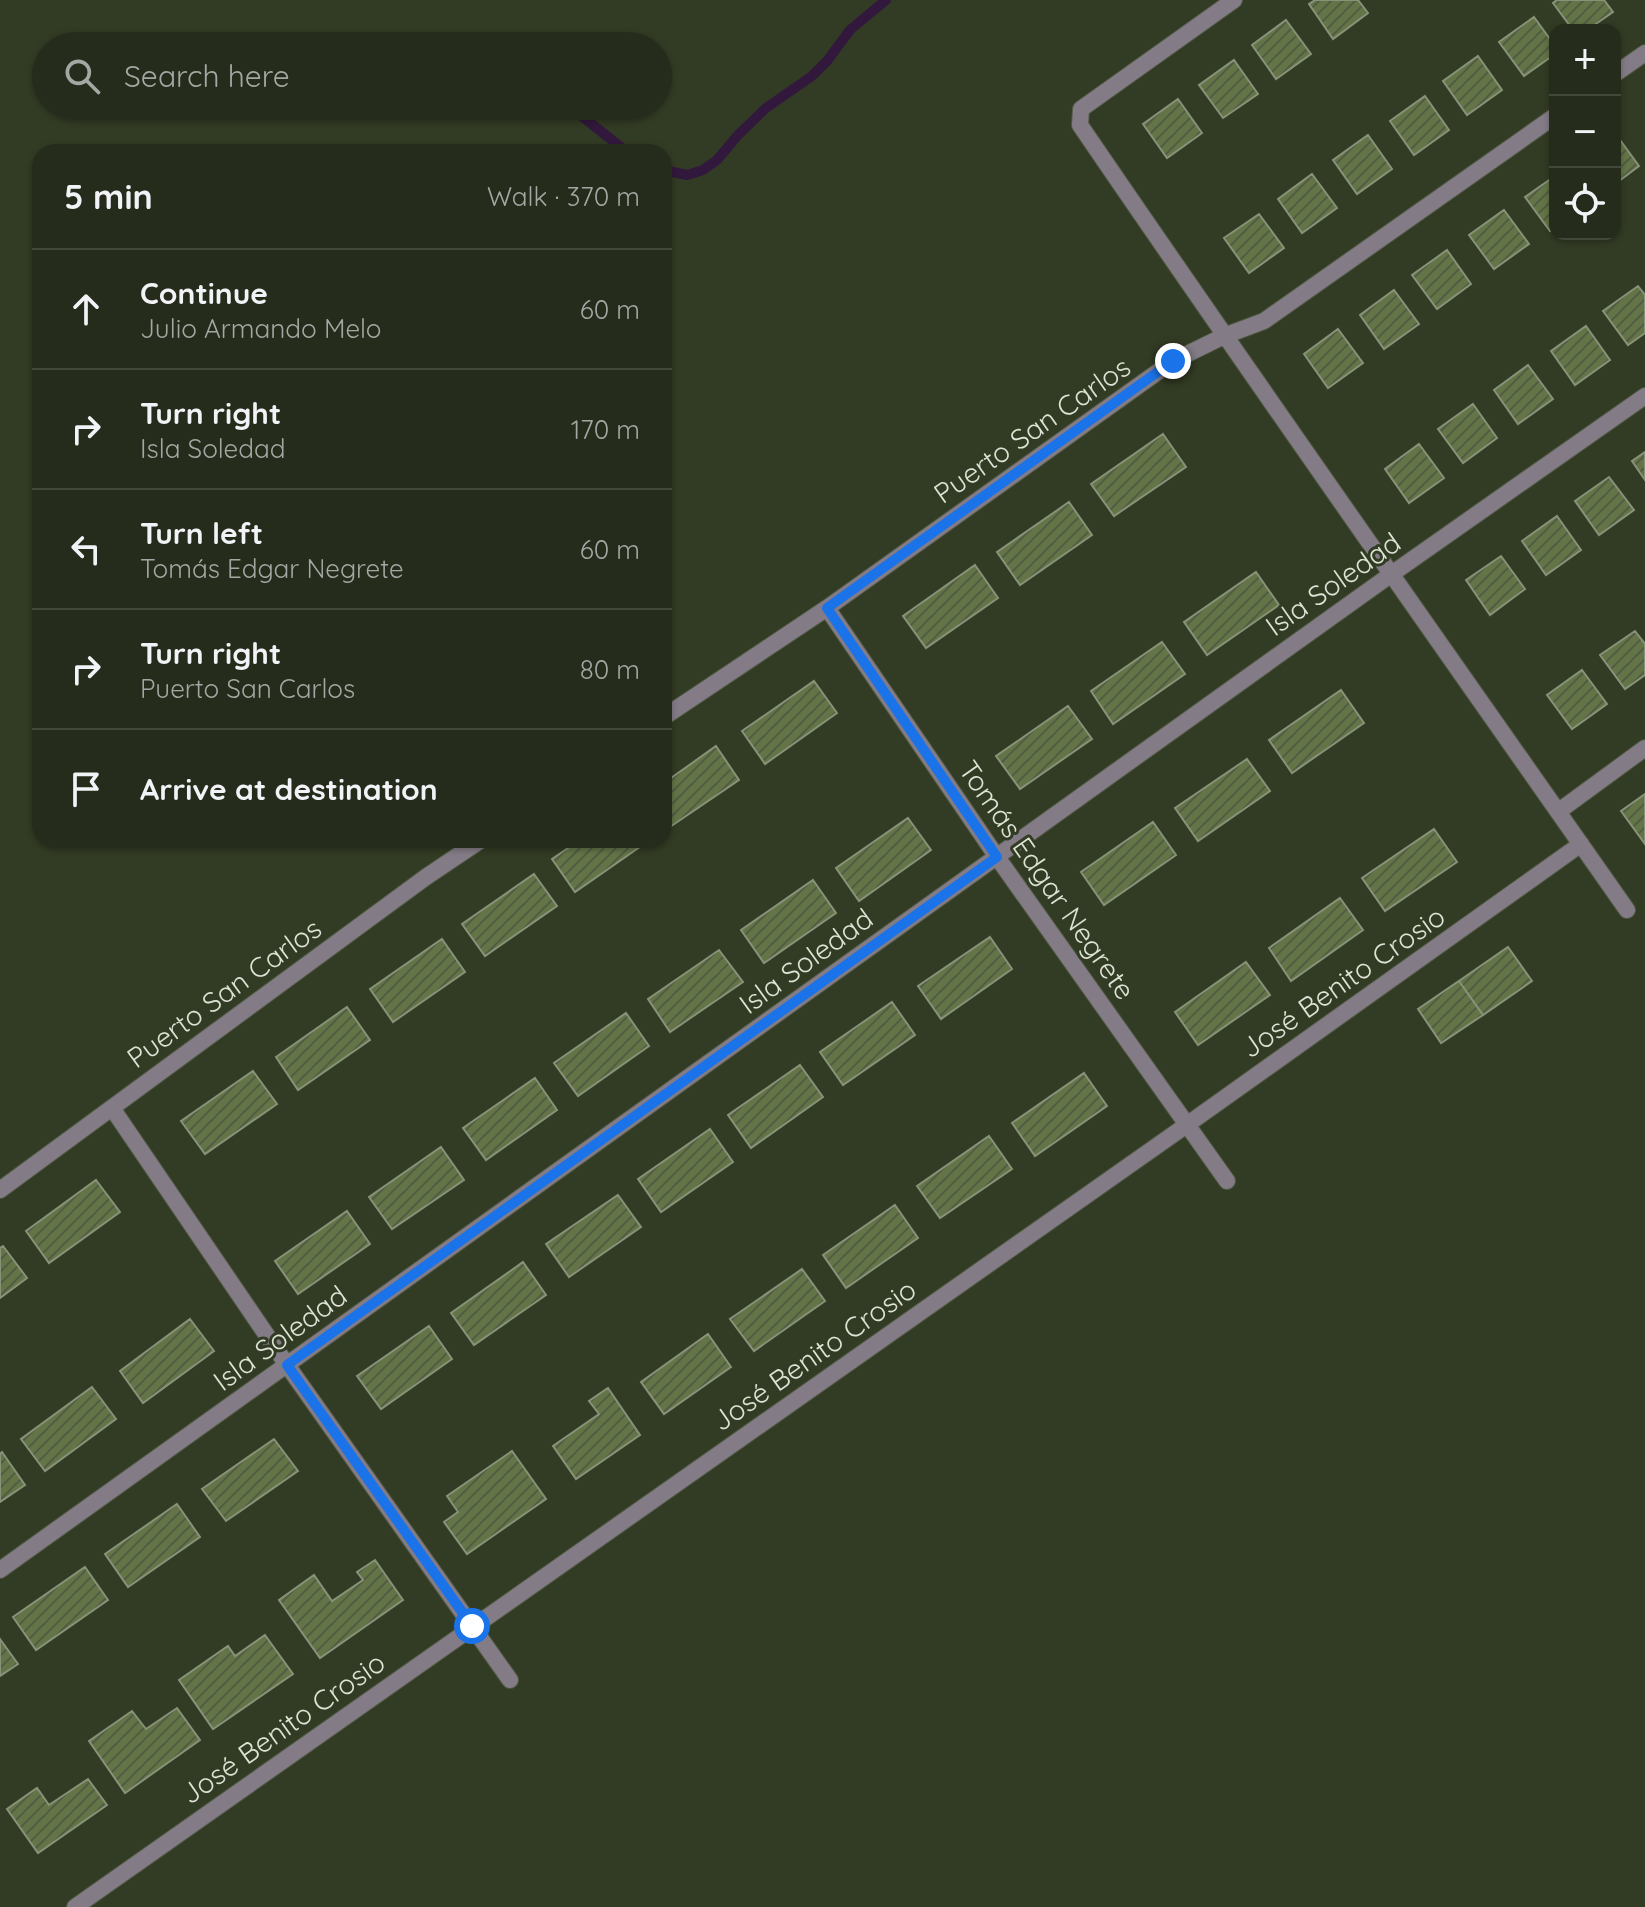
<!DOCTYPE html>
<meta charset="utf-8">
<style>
:root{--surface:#262c1b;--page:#323828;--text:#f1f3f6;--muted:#a4a7a3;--line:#42483a}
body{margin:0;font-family:Quicksand,sans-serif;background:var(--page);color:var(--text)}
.controls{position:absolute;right:24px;top:24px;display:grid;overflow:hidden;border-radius:16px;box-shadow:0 2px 6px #0004}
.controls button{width:72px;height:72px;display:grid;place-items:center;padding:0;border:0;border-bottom:2px solid var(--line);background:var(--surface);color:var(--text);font:40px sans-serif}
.stop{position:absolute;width:24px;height:24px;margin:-18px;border:6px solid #1a73e8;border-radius:50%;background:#fff}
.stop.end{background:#1a73e8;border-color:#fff;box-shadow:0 2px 8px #0008}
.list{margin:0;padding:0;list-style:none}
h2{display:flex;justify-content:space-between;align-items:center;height:104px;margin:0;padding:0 32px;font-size:34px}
h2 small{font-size:26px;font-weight:400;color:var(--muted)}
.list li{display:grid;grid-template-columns:52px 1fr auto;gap:24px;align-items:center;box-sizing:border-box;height:120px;padding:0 32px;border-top:2px solid var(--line)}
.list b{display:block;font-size:30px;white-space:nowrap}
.list p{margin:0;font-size:26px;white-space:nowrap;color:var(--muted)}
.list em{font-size:26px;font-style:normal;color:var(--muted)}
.icon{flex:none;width:44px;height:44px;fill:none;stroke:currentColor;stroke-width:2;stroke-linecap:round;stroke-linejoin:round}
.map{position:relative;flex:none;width:1645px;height:1907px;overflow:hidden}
.search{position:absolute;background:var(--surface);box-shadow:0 2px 6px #0004;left:32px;top:32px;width:640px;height:88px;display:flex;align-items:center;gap:20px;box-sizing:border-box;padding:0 28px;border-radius:44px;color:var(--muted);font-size:30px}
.panel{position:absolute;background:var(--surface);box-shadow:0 2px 6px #0004;left:32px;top:144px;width:640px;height:704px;border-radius:24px}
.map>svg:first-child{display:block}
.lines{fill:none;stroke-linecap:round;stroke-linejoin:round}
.stream{stroke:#32183d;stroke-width:10}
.building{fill:url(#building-hatch);stroke:#879278;stroke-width:2}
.minor-casing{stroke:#515944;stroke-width:18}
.minor{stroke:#837c86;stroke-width:16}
.route{stroke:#1a73e8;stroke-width:10}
.labels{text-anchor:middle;stroke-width:6;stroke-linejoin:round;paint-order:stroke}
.street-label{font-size:28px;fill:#dde3d5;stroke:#323b24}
</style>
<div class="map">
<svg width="1645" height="1907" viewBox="0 0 1645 1907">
<defs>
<pattern id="building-hatch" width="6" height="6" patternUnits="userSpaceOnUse" patternTransform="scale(2)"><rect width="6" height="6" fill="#637546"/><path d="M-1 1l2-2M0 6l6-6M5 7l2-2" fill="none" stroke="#525c43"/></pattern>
</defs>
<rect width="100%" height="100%" fill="#323b24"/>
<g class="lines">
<path class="stream" d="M569,106L627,152
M664,170L687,175L703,170L717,160L738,135L766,108L812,76L827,61L850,30L886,0"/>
</g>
<path class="building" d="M1315,0H1358L1368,13L1333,39L1309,4Z
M1557,0H1604L1613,12L1587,30H1573L1553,3Z
M1534,17L1555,46V54L1524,76L1499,42Z
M1286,20L1311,54L1276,79L1252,45Z
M1478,56L1502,90L1467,115L1443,81Z
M1234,60L1258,94L1223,118L1199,85Z
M1425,96L1449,130L1414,155L1390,121Z
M1178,99L1202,133L1167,158L1143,124Z
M1615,133L1639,166L1615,184Z
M1368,135L1392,169L1357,194L1333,160Z
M1312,174L1337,208L1302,233L1278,199Z
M1555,176V227L1550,231L1525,197Z
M1504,210L1529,244L1494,269L1469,235Z
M1259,214L1284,248L1249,273L1224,238Z
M1447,250L1471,284L1437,309L1412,275Z
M1638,286L1645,295V333L1628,345L1603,311Z
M1394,290L1419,324L1384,349L1360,315Z
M1586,326L1610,360L1575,385L1551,351Z
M1338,329L1363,363L1328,388L1304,354Z
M1528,365L1553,399L1518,424L1494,390Z
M1473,404L1497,438L1463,463L1438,429Z
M1163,434L1186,467L1114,516L1091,484Z
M1419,444L1444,478L1409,503L1385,469Z
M1645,452V480L1632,461Z
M1609,477L1634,510L1599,535L1575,501Z
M1069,502L1092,535L1020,585L997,552Z
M1557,516L1581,550L1546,575L1522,541Z
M1501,556L1525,589L1490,615L1466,580Z
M975,565L998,598L926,648L903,616Z
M1256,572L1279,605L1207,655L1184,622Z
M1635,631L1645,644V675L1625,689L1600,655Z
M1162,642L1185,674L1113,724L1091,691Z
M1582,670L1607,704L1572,729L1547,695Z
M814,681L837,713L765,764L742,731Z
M1341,690L1364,723L1292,773L1269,740Z
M1068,706L1092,739L1020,789L996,756Z
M716,746L739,780L667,829L664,825V783Z
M1247,759L1270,791L1198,841L1175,808Z
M1645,794V844L1621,811Z
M908,818L931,850L859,901L836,868Z
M1153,822L1176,855L1104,905L1081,872Z
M1434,829L1457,862L1385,911L1362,878Z
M580,840H646L647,842L575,892L552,859Z
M534,874L557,906L485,956L462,924Z
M813,880L836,913L764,963L741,930Z
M1340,898L1363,930L1291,981L1269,948Z
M990,937L1012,969L941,1019L918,986Z
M442,939L465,972L393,1022L370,989Z
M1508,947L1532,981L1483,1015L1459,981Z
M719,950L743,982L670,1032L648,999Z
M1246,962L1270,995L1198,1045L1175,1012Z
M1459,981L1483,1015L1441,1043L1418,1009Z
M892,1002L915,1035L843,1085L820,1052Z
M347,1007L370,1040L298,1090L276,1057Z
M626,1013L649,1046L578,1096L554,1063Z
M800,1065L823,1097L751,1148L728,1115Z
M253,1071L277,1104L205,1154L181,1121Z
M1084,1073L1107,1106L1035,1156L1012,1123Z
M535,1078L557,1110L486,1160L463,1128Z
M710,1129L733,1162L661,1212L638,1179Z
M989,1136L1012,1169L940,1218L917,1186Z
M441,1147L464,1180L392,1229L369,1197Z
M96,1180L120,1212L49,1263L26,1231Z
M618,1195L641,1227L569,1277L546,1244Z
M895,1205L918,1238L846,1288L823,1255Z
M347,1211L370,1244L298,1294L275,1261Z
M3,1246L27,1278L0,1298V1248Z
M523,1262L546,1295L474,1345L451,1313Z
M802,1269L825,1301L754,1351L730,1319Z
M190,1319L214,1351L143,1403L120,1371Z
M429,1326L452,1359L381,1409L357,1376Z
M708,1334L731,1367L664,1414L641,1382Z
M92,1387L116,1419L45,1471L21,1439Z
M608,1388L640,1435L576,1479L553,1446L599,1414L589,1401Z
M274,1439L298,1471L226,1521L202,1489Z
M512,1451L546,1499L467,1554L444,1522L458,1512L447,1496Z
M2,1452L25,1485L0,1502V1454Z
M177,1504L200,1537L128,1587L105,1554Z
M375,1560L403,1600L320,1658L279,1600L314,1575L332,1601L363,1580L357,1572Z
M85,1567L108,1600L36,1650L13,1617Z
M265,1635L293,1674L213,1729L179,1680L228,1646L235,1656Z
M0,1639L18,1664L0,1676Z
M177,1708L200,1740L125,1793L89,1741L132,1711L146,1729Z
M88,1779L107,1805L38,1853L7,1809L37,1788L49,1805Z"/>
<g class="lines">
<g class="minor-casing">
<path id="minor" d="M1234,0L1081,109L1080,125C1260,389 1444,649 1627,910
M1615,74L1645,53
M827,608L997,857L1227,1181
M664,717L827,608L1173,361L1224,336L1264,321L1555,116
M1559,811L1645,748
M112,1108L287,1365L510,1680
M0,1190L426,877L481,840
M0,1570L1393,573L1645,396
M75,1907L1188,1124L1581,844"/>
</g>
<use href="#minor" class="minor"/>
</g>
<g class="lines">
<path class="route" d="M472,1626L287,1365L997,857L827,608L1173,361"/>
</g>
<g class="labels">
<g class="street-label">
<text transform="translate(1032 430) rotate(-35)" y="10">Puerto San Carlos</text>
<text transform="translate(1333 584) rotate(-35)" y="10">Isla Soledad</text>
<text transform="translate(1047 880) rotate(55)" y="10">Tomás Edgar Negrete</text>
<text transform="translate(806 961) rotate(-36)" y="10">Isla Soledad</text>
<text transform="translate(1343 982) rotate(-35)" y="10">José Benito Crosio</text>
<text transform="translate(224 993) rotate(-36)" y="10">Puerto San Carlos</text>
<text transform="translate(280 1338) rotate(-36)" y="10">Isla Soledad</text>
<text transform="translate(814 1355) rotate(-35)" y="10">José Benito Crosio</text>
<text transform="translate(283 1728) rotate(-35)" y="10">José Benito Crosio</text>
</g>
</g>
</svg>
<div class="controls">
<button>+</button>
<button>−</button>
<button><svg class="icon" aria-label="locate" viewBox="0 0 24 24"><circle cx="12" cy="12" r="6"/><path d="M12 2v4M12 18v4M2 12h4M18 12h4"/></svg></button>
</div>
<div class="stop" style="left:472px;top:1626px"></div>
<div class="stop end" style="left:1173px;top:361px"></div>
<div class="search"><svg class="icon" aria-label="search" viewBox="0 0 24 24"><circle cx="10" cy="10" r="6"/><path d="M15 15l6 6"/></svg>Search here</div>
<section class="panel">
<h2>5 min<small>Walk · 370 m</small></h2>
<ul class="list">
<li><svg class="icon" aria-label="ahead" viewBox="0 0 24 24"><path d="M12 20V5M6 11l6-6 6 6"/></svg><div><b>Continue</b><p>Julio Armando Melo</p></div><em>60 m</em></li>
<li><svg class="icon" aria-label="right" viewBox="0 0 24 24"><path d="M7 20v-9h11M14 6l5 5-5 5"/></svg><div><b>Turn right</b><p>Isla Soledad</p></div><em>170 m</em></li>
<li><svg class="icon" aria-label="left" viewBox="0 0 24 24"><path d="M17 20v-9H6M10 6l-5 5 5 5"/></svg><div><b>Turn left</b><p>Tomás Edgar Negrete</p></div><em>60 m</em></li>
<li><svg class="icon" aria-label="right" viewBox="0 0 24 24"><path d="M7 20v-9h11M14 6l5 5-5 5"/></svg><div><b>Turn right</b><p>Puerto San Carlos</p></div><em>80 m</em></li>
<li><svg class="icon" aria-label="arrive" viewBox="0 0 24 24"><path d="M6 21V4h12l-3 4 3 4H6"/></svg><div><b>Arrive at destination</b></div></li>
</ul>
</section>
</div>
